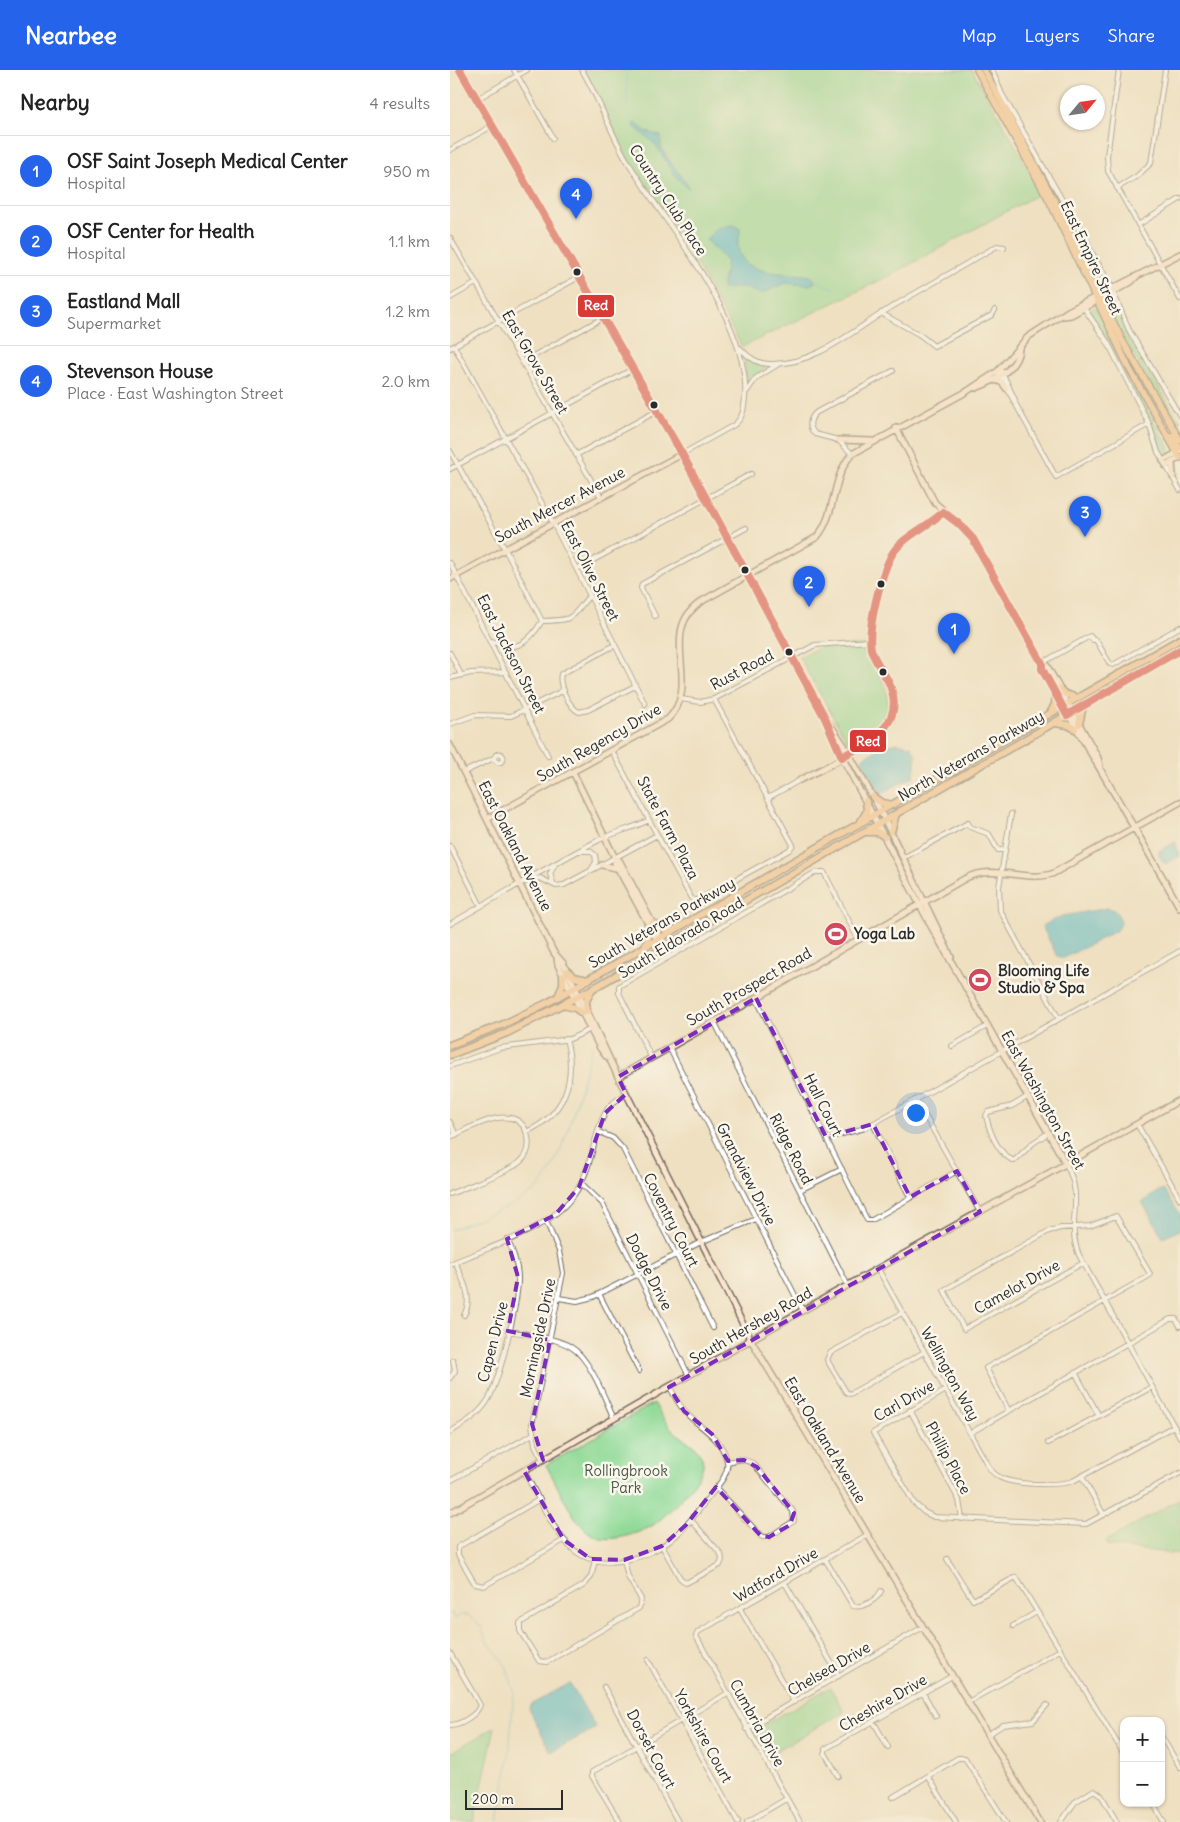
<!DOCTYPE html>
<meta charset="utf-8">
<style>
:root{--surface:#fff;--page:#f2f2f2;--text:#222;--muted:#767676;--line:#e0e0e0;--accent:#2563eb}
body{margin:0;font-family:Delius,sans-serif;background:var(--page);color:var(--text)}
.controls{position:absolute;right:15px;bottom:15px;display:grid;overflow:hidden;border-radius:10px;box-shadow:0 1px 4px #0004}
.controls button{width:45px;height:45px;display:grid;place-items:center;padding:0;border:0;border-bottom:1px solid var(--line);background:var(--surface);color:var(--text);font:25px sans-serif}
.compass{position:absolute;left:610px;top:15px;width:45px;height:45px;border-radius:50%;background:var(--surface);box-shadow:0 1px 4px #0004;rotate:61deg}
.scale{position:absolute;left:15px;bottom:12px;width:98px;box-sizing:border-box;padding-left:5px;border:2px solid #2b2b2b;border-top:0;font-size:14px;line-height:18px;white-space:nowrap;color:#2b2b2b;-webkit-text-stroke:4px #fbf7ec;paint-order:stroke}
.you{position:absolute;left:465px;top:1042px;width:18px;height:18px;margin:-12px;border:4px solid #fff;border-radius:50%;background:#1a73e8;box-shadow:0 0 0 8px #1a73e833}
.badge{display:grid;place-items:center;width:32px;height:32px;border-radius:50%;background:var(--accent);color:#fff;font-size:16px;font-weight:700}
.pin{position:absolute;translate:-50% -41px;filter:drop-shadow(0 1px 2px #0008)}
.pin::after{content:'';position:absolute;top:26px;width:18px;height:15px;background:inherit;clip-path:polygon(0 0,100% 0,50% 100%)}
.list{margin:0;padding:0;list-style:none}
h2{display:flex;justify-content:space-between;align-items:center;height:65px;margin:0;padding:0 20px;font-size:21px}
h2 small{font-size:16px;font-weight:400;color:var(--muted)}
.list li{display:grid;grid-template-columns:32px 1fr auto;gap:15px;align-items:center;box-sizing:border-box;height:70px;padding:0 20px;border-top:1px solid var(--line)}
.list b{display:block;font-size:19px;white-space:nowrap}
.list p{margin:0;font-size:16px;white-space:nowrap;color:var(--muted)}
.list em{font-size:16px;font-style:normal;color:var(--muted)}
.map{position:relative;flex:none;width:730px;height:1752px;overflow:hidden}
header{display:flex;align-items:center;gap:30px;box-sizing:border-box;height:70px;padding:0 25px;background:var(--accent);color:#fff}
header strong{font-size:24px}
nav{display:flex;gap:28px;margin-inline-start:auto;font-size:18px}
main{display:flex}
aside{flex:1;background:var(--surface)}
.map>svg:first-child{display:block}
.green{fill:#8ed995;stroke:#5c8260}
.water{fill:#4eb8cb;stroke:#3c727b}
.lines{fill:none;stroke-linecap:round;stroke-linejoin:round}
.stream{stroke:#4eb8cb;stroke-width:1}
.street-casing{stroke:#706a60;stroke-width:6}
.secondary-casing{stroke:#706a60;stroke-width:8}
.primary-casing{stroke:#706a60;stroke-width:8}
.highway-casing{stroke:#706a60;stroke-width:9}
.street{stroke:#fff;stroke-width:4}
.secondary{stroke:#fce5cf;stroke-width:5}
.primary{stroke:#f7be87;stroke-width:5.5}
.highway{stroke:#f7be87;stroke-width:6}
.bus-1-casing{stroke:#fbf7ec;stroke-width:11}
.bus-1{stroke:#d83b35;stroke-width:8}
.marked{fill:none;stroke:#7b2cbf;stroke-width:4;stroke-dasharray:10 6;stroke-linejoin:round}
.bus-dot{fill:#2b2b2b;stroke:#fbf7ec;stroke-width:2}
.labels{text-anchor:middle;stroke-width:5;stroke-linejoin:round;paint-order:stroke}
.street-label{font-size:15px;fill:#2b2b2b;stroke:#fbf7ec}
.poi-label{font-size:15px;font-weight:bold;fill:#2b2b2b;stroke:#fbf7ec;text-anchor:start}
.park-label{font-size:15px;fill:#445646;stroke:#fbf7ec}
.line-badge{stroke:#fbf7ec;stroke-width:2}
.badge-label{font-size:14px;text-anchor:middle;font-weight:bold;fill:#fff}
</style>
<header>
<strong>Nearbee</strong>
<nav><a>Map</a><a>Layers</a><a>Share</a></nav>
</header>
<main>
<aside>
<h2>Nearby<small>4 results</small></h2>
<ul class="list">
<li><span class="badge">1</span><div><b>OSF Saint Joseph Medical Center</b><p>Hospital</p></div><em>950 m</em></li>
<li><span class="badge">2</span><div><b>OSF Center for Health</b><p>Hospital</p></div><em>1.1 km</em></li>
<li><span class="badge">3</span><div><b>Eastland Mall</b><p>Supermarket</p></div><em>1.2 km</em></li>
<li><span class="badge">4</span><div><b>Stevenson House</b><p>Place · East Washington Street</p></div><em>2.0 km</em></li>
</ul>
</aside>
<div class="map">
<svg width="730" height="1752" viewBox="0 0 730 1752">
<rect width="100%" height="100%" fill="#fbf7ec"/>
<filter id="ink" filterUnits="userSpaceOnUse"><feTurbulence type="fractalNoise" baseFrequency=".02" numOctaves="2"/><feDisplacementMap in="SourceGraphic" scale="10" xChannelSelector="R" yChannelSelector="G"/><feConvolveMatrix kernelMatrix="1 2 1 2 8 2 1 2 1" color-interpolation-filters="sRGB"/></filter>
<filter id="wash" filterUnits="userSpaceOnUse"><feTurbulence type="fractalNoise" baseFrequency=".0096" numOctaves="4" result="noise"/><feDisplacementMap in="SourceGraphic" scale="20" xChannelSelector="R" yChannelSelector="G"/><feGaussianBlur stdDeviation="1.12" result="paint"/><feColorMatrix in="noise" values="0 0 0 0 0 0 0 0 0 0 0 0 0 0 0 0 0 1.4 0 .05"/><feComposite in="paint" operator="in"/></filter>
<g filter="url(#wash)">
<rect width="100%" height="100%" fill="#efe0c1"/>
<path class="green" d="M134,0H522L592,122L439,206L292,277L232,167L179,91Z
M536,0H539L656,211L657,216L655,219L648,216L608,133Z
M659,228L665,231L679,264L723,342L730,349V365L673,267L656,231Z
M644,237L649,241L682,312L719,377L720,382L718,386H715L710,381L701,354L660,273L639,241Z
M296,287L316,297L299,312L297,311L294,288Z
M416,575C421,592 433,607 437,624C443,649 421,669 400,676L349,587L371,577Z
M204,1333C210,1343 215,1353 224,1361C234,1371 252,1376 253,1394C253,1409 214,1449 200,1457C186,1464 160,1473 145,1466C124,1457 108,1415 96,1395Z
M730,1429V1484L658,1476L656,1471Z
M380,1617L394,1642L317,1686L303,1661Z
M45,1657L24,1752H0V1683Z"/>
<path class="water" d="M185,53L197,62L211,66V77L214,83L239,117L238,118L225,106L206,75L185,57L183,54Z
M283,155L290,159C290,167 286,174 289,182C297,207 340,202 360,206L364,209V213L359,215L335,213L311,224L293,217L272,219L277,192L256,169L268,158Z
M447,673L461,676L466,685L464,706C456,711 438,718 431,725L414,695L412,688L435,676Z
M725,772L730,786L715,794L709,786V781Z
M658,838C666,839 670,846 671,854L666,861L614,888L607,886L592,856L612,846Z
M710,1120H714L730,1144V1160L713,1168L692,1132Z
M120,1613L146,1658L101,1682L79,1639L82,1634Z"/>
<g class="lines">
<path class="stream" d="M176,0L177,37
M365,211L385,218
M710,368L718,384
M725,395L730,404
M0,1160C24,1150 63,1137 83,1122C113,1101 131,1012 143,975
M0,1544H2L5,1549L11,1545H18L31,1556L35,1568L56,1596L64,1621L59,1686L48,1752"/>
</g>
</g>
<g filter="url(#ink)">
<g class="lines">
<g class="street-casing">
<path id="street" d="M64,0L103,68
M132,0C150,30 160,63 178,92C216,156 301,251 295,328C294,339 293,348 284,355L232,384
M542,0L552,24L662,218
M669,0L657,86L658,101L730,229
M27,29L77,0
M0,80L42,56
M667,118L687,106L701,93L715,0
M688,155L730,129
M0,168L151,427
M663,222L679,260L730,346
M0,228L26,213
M634,238L658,273L699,354L708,382L730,420
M431,243L470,265L484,276L542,245L545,240
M4,276L103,453L195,634
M0,278L129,207
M290,278C297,286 307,294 319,294C366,296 407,257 445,235C479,215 513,196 547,176L554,177
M72,292L153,248
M552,302L565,330
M549,304L606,407L699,354
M297,321L306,308L327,295
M0,381L55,479L92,551
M402,384L388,370L365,364C358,357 359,348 367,342L443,301
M126,385L207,341
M0,399L183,299
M0,493L98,686
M127,499L301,404
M205,546L191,518L192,514L296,458
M92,551C127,550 119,549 140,525
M42,571C65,585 80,571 92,551
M165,575L111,604C108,615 119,637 129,642L138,640L185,616
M0,583L11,605
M592,593L640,566L643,570H646L660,594L663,595L730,557
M0,608L21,603L56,602
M231,629L250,632L264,629L365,575L420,571
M0,654L25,645L61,646L114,620
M162,681L241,828L246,831L250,829L339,780L343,775L264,629
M44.5 688a4.5 4.5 0 1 1 9 0a4.5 4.5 0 1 1-9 0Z
M14,702L44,688
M318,728L350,710
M561,744L549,817L550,840L609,949
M0,776L31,836
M130,781H140L145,785L146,792L141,800
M453,788L518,753L520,757L539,764L548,780H554
M103,812L100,804L105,794
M70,813L90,808L106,816L114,815L207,765
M0,854C49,826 97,797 147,771C164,762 182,759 199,750
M306,928L417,1150H422L507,1101
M264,951L398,1216
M502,976L537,956
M219,977L353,1241
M201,987L169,923V916L366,802H374L408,869
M0,996L50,978L120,969L141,959
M577,1027L562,1036L538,1042L536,1046C540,1063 547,1083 564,1091L583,1073L598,1063
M466,1030L530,1142
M0,1052L6,1065
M423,1054L460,1127
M687,1054L730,1129
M76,1062C115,1045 127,1009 116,969
M149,1062L163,1068L173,1079L263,1258
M0,1067C21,1058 69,1028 78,1067C80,1077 77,1086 70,1092C57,1103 18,1116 0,1124
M377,1068L415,1058L730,881
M616,1094C636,1132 615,1151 629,1185L730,1367
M131,1113L152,1133L239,1306
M350,1120L392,1099
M5,1192C12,1209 24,1227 14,1245
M0,1194C39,1177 97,1161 123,1126C144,1098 142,1063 158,1038C163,1031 170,1028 176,1024
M428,1199L537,1394C540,1400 545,1405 551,1408C566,1415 608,1416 623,1411L724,1356
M149,1224L189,1301
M109,1228L127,1231L143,1227L251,1172L306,1149
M452,1243L380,1283L377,1290L396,1322L400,1324L474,1282
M58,1261C76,1264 107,1268 121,1277C140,1288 155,1329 164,1349
M626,1304L649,1346
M0,1308L5,1301L3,1290
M496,1320L423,1363L464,1433L474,1442L484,1447L636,1454L730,1403
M460,1340L509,1430L512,1449
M559,1341L536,1298L697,1207L700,1204L666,1146L640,1156L611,1158L599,1161L494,1220L514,1259L633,1193
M0,1362C14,1354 27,1346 36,1333C49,1316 69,1228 68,1206C67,1193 63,1181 57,1169
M520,1363L720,1249H726L730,1256
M598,1373L702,1317
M93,1390L85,1375L82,1354L113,1203L109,1181L96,1151
M74,1401C88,1426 106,1471 131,1485C158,1500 198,1488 221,1470C236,1458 247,1442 259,1427C266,1417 280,1405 277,1391C273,1370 253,1359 239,1346C230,1338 225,1327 220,1317
M632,1407L654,1445
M0,1411L83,1364
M266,1418L312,1467H319L344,1451L343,1441L303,1393L291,1389L277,1392
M90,1429L8,1477V1485L25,1514L34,1516L114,1470
M212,1476L230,1508L236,1513L270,1495L272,1490L271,1484L241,1450
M375,1489L403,1536C412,1539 428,1529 431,1521
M497,1489L523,1530L566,1507L674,1684
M145,1490L141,1507L134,1515L70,1553V1561L89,1591L97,1592L189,1538L191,1529L178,1507L174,1490
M335,1513L389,1606
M290,1539L344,1632
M563,1556L587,1542
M0,1583L30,1635C27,1645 10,1655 0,1655
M198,1590L288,1752
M154,1617L228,1752
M473,1623L486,1646
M518,1632L610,1580
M423,1651L438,1677
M296,1659L473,1557
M537,1665L553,1655L583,1651L597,1635
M711,1666L730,1697
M388,1706L375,1683V1679L502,1606
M478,1706L506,1752
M443,1727L508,1688H515L556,1752
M703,1733L714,1752
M170,1752L142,1706V1702L278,1623
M297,1752L336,1729
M350,1752L246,1566L248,1562L417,1465
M611,1752L625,1732L644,1720L651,1725L667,1752"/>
</g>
<g class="secondary-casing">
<path id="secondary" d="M10,0L232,384L374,646L392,687L481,856L616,1094
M614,246L621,245L681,212L685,208
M544,310L552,312L556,318
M526,318C544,311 567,300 569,279
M446,358L485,433L513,457L523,469L592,593L597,596L648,688L650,696
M388,370L422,371
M713,391L730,381
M722,392L723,407
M716,396L730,387
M0,509L232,384
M592,593V599C638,679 685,758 730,838
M375,647L395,677L429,738L501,887
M0,675L104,883L113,893L137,941L168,1007L301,1270L590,1752
M123,702L165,788V793L212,879
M350,710C370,700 418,677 432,662C462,628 425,606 421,574C418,558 433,500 441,485C454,464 478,460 493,442
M37,749L218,649C254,614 204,560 254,530L367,467C387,443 381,407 402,384L516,322L548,301L578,267L618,241L730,184
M165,788L169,790L215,877
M152,795L166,798
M107,888L108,895L150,978L156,986
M168,1007L516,808C545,794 573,812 602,804L730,732
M0,1443L307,1266L730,1030"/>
</g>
<g class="primary-casing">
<path id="primary" d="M527,0L599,130L679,298L730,388
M534,0L605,132L672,270L730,370
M722,366L730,378"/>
</g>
<g class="highway-casing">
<path id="highway" d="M609,619L615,624L628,628
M600,644L605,634L606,624
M605,653L618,655L625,659
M629,654L633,636
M423,727L432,733L443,735
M410,753L417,741L416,731
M417,762H428L435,767
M441,762L446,744
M203,853L210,858L223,861
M195,876L199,866L198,856
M117,901L124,907L138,910
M108,927L113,914V906
M113,935L125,938L132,943
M137,941L136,931L142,919
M0,975L54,954L99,932L730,569
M0,985L57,963L142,919L730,580"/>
</g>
<use href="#street" class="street"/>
<use href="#secondary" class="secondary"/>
<use href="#primary" class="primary"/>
<use href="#highway" class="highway"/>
<g class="bus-1-casing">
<path id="bus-1" d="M10,0L232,384L374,646L392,687C421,670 457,654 439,613C434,602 424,591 421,579C417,558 431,505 441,486C452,466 477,458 493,442
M493,442L509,454L523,469L592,593V599L617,645L730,580"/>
</g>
<use href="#bus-1" class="bus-1"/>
</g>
</g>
<path d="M0 0H730V1752H0ZM306,928L376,1067L423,1054L460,1127L507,1101L530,1142L219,1317L234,1341L262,1364L278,1391L294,1390L307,1397L344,1443L340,1455L319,1467L311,1466L266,1417L236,1455L212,1476L174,1490L141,1489L114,1470L74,1401L93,1390L82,1354L100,1270L58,1261L68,1207L57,1169L105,1145L129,1117L155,1043L176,1024L168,1007Z" fill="#efe0c1" fill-opacity=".55" fill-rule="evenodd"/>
<path class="marked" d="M306,928L376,1067L423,1054L460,1127L507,1101L530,1142L219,1317L234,1341L262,1364L278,1391L294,1390L307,1397L344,1443L340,1455L319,1467L311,1466L266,1417L236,1455L212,1476L174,1490L141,1489L114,1470L74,1401L93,1390L82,1354L100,1270L58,1261L68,1207L57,1169L105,1145L129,1117L155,1043L176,1024L168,1007Z"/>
<defs>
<g id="stadium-disc" transform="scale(1.25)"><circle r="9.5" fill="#d1495b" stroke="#fbf7ec"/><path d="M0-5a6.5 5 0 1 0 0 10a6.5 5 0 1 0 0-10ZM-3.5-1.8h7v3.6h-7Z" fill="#fff"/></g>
</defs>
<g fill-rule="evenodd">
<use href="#stadium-disc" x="386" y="864"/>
<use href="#stadium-disc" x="530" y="910"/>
</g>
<g class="bus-dot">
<circle cx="127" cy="202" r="4.5"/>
<circle cx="204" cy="335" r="4.5"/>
<circle cx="295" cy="500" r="4.5"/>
<circle cx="431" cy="514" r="4.5"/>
<circle cx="339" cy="582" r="4.5"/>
<circle cx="433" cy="602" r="4.5"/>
</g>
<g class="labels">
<g class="street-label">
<text transform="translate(218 130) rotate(57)" y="5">Country Club Place</text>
<text transform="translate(641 188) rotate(65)" y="5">East Empire Street</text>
<text transform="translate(85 292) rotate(60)" y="5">East Grove Street</text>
<text transform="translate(110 435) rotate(-28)" y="5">South Mercer Avenue</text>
<text transform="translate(140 501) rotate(63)" y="5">East Olive Street</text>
<text transform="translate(61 584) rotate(63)" y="5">East Jackson Street</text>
<text transform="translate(292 600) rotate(-28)" y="5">Rust Road</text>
<text transform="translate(149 673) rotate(-30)" y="5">South Regency Drive</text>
<text transform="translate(521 686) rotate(-30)" y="5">North Veterans Parkway</text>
<text transform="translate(218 758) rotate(62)" y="5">State Farm Plaza</text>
<text transform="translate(65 776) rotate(63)" y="5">East Oakland Avenue</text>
<text transform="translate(212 853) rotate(-30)" y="5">South Veterans Parkway</text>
<text transform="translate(231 868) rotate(-31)" y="5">South Eldorado Road</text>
<text transform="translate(299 917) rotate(-30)" y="5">South Prospect Road</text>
<text transform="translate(593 1030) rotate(61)" y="5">East Washington Street</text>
<text transform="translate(373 1035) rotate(63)" y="5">Hall Court</text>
<text transform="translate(341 1079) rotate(63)" y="5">Ridge Road</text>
<text transform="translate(296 1104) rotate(63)" y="5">Grandview Drive</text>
<text transform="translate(221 1150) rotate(63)" y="5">Coventry Court</text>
<text transform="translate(199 1202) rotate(63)" y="5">Dodge Drive</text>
<text transform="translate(567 1217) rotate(-29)" y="5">Camelot Drive</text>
<text transform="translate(301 1256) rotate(-30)" y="5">South Hershey Road</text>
<text transform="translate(88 1268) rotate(-78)" y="5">Morningside Drive</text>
<text transform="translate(43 1272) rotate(-76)" y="5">Capen Drive</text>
<text transform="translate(500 1304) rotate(61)" y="5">Wellington Way</text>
<text transform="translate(454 1331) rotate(-30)" y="5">Carl Drive</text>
<text transform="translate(375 1370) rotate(59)" y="5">East Oakland Avenue</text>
<text transform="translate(498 1388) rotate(62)" y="5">Phillip Place</text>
<text transform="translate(326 1505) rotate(-30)" y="5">Watford Drive</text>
<text transform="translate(379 1599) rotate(-30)" y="5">Chelsea Drive</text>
<text transform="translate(433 1633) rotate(-30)" y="5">Cheshire Drive</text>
<text transform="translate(307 1653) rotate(61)" y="5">Cumbria Drive</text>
<text transform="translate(253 1666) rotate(61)" y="5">Yorkshire Court</text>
<text transform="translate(201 1679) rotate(62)" y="5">Dorset Court</text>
</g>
<g class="poi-label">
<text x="404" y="869">Yoga Lab</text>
<text x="548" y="906">Blooming Life<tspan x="548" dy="17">Studio &amp; Spa</tspan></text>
</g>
<g class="park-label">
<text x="176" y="1406">Rollingbrook<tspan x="176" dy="17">Park</tspan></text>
</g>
</g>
<g class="line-badge">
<rect x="127" y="224" width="38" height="24" rx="5" fill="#d83b35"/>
<rect x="399" y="659" width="38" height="24" rx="5" fill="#d83b35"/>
</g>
<g class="badge-label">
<text x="146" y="240">Red</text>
<text x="418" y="676">Red</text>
</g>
</svg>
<div class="controls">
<button>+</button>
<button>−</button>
</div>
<svg class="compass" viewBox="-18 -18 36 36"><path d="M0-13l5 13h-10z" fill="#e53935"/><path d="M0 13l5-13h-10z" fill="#767676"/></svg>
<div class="scale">200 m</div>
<div class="you"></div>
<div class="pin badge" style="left:504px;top:584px">1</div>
<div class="pin badge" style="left:359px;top:537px">2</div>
<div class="pin badge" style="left:635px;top:467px">3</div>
<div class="pin badge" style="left:126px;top:149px">4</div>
</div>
</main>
